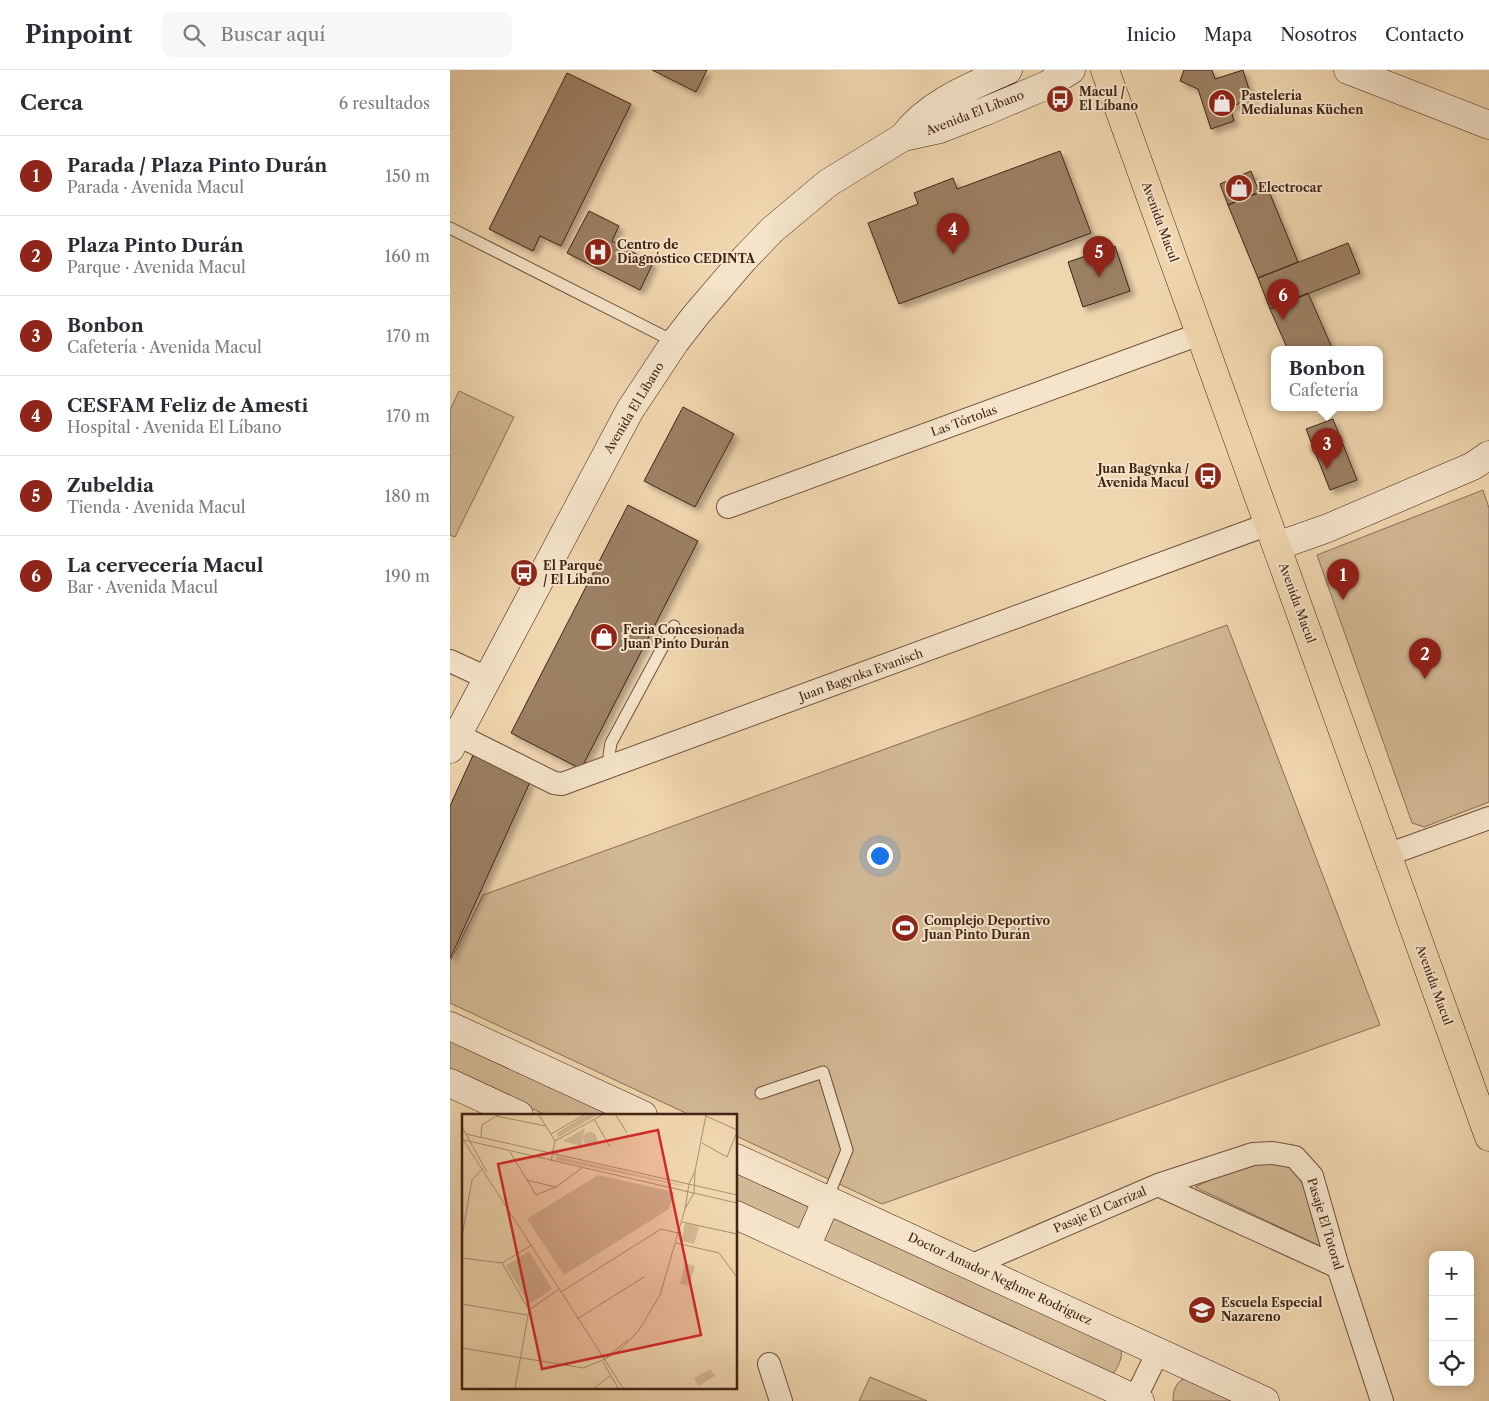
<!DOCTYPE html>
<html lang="es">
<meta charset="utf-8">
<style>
:root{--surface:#fff;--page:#f7f7f7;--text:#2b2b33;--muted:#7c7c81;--line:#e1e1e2;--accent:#8f2418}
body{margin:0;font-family:"Libre Caslon Text",serif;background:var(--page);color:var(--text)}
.controls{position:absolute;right:15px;bottom:15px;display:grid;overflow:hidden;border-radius:10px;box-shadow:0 2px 12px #0003}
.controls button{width:45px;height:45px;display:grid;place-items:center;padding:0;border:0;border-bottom:1px solid var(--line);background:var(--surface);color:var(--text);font:25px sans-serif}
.you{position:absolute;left:429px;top:785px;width:18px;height:18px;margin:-12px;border:4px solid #fff;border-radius:50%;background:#1a73e8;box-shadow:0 0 0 8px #1a73e833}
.badge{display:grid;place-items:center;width:32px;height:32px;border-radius:50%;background:var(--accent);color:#fff;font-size:16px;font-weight:700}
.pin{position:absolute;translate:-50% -41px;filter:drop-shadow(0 1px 2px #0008)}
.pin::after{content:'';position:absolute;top:26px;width:18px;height:15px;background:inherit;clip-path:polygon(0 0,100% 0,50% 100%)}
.popup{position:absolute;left:821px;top:276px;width:112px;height:65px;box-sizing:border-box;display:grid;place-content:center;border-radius:10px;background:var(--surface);filter:drop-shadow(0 1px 4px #0005);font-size:16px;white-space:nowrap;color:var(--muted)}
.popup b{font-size:19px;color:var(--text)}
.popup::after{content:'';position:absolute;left:50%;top:100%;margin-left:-10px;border:10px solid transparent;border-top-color:var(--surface)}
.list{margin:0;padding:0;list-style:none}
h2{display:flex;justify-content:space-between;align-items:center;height:65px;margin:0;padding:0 20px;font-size:21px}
h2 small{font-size:16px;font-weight:400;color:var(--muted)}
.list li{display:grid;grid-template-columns:32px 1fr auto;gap:15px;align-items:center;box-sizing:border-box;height:80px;padding:0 20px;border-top:1px solid var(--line)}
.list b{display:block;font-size:19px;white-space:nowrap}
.list p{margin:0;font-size:16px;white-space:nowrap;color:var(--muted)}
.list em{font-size:16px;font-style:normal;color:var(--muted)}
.icon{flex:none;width:28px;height:28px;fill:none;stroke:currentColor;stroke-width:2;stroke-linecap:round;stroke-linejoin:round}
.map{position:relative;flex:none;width:1039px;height:1331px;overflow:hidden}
header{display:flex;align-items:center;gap:30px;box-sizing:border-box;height:70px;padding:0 25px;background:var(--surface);border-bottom:1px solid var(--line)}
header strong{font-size:24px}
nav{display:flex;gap:28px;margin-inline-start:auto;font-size:18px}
.search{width:350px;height:45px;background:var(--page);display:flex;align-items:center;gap:12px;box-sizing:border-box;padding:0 18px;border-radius:10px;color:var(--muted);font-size:19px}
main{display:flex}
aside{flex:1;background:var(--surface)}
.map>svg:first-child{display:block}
.green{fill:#d2b894;stroke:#896e54}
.building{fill:#9c8064;stroke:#402314;filter:url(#shadow)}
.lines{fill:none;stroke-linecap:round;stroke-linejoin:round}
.lane-casing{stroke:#6c503a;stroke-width:13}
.street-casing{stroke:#6c503a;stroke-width:24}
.secondary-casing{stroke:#402314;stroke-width:29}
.primary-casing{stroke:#402314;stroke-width:29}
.lane{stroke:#f5e4ca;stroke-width:11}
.street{stroke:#f5e4ca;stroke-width:22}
.secondary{stroke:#f5e4ca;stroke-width:28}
.primary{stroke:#f0d6ae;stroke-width:28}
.labels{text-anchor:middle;stroke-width:4;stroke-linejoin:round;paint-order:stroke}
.poi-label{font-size:12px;font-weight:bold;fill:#402314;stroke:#f5e4ca;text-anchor:start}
.street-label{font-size:12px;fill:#402314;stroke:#f5e4ca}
.inset-road{fill:none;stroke:#aa8e70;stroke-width:1}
.view{fill:#d62828;fill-opacity:0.15;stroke:#d62828;stroke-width:2.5}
.inset-edge{fill:none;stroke:#402314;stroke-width:2.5}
</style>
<header>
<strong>Pinpoint</strong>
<div class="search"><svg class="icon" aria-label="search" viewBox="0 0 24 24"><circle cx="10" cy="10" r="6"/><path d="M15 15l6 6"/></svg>Buscar aquí</div>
<nav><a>Inicio</a><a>Mapa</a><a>Nosotros</a><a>Contacto</a></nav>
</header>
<main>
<aside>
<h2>Cerca<small>6 resultados</small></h2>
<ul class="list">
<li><span class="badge">1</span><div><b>Parada / Plaza Pinto Durán</b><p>Parada · Avenida Macul</p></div><em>150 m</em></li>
<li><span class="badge">2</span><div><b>Plaza Pinto Durán</b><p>Parque · Avenida Macul</p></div><em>160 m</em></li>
<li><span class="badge">3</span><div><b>Bonbon</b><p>Cafetería · Avenida Macul</p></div><em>170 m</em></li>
<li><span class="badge">4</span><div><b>CESFAM Feliz de Amesti</b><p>Hospital · Avenida El Líbano</p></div><em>170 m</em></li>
<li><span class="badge">5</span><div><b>Zubeldia</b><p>Tienda · Avenida Macul</p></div><em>180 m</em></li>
<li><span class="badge">6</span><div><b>La cervecería Macul</b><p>Bar · Avenida Macul</p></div><em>190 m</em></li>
</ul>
</aside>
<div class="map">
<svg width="1039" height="1331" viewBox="0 0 1039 1331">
<defs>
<filter id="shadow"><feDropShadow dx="4.5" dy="4.5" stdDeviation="2.5" flood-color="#0004"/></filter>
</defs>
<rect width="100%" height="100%" fill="#f0d6ae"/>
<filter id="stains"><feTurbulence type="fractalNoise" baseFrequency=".004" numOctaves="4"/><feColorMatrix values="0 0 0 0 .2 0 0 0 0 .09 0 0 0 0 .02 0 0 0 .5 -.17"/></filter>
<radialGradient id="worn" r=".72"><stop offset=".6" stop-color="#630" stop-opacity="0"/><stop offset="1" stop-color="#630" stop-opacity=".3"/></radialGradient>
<path class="green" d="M9,321L64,347L5,467L0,465V340Z
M1033,420L1039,438V732L974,757L962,753L867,485Z
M777,555L930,955L432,1134L286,1066V1045H240L0,933V892L33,825Z
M0,968L167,1045H96L0,1001Z
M805,1089L843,1098L853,1115L876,1179L745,1117Z
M286,1100L671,1279C673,1288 668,1297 663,1304L286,1133Z
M420,1307L477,1331H409Z
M735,1308L787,1331H723C723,1321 725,1313 735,1308Z"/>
<path class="building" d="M202,0H257L246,22Z
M734,0H762L765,9L793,0L802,29L780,37L784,51L761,59L748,19L730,11Z
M117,3L181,34L111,176L90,166L83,181L39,159Z
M610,81L641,163L449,234L418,153L468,134L464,123L503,108L507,119Z
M801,101L809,122L778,135L770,114Z
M818,119L848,192L808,208L778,135Z
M139,141L169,156L162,171L203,193L190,220L117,183Z
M898,173L910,203L820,239L808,208Z
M665,176L680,221L633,237L618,192Z
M858,223L883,280H838L820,239Z
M233,337L284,364L245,437L194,411Z
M883,349L907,410L880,420L856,359Z
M178,435L248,471L131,699L61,663Z
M24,683L80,712L0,889V736Z"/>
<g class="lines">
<g class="lane-casing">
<path id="lane" d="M0,158L225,272
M162,697L159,685L161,673L224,556
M311,1023L373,1002L397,1080L377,1129"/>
</g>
<g class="street-casing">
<path id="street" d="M278,437L750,264
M0,591L37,608
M8,665L104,713L112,714L819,454
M937,785L1039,748
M708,1115L888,1197
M520,1196L708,1115L803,1084L823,1083L845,1087L862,1106L888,1197L932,1331
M319,1294L331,1331
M684,1331L708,1282"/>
</g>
<g class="secondary-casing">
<path id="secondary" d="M898,0L1039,55
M453,67C478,33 520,17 558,0
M827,476L878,458L1023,396L1039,385
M0,679L180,340L225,272L246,245L294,189L322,160L378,113L453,67L490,59L536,41L597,15L621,0
M0,956L193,1045
M0,1013L69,1045
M286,1088L815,1331
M286,1145L690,1331
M356,1177L377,1129"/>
</g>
<g class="primary-casing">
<path id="primary" d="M655,0L1039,1067"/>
</g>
<use href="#lane" class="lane"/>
<use href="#street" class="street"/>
<use href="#secondary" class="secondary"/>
<use href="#primary" class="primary"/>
</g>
<defs>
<g id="bus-disc" transform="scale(1.4375)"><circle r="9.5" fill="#8f2418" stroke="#f5e4ca"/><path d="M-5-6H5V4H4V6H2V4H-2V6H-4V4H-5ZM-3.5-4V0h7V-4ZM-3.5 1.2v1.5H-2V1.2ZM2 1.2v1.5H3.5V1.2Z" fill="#fff"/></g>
<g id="shop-disc" transform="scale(1.4375)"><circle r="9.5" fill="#8f2418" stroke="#f5e4ca"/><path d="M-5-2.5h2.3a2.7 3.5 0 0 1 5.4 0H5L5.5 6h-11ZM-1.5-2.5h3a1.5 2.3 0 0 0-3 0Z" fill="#fff"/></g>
<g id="hospital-disc" transform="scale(1.4375)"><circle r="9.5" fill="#8f2418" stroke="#f5e4ca"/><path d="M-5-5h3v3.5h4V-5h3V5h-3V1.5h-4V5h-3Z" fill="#fff"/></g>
<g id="stadium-disc" transform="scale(1.4375)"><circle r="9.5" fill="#8f2418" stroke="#f5e4ca"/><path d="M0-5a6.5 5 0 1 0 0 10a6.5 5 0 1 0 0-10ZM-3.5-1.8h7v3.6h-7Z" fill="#fff"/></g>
<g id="school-disc" transform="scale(1.4375)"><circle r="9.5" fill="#8f2418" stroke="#f5e4ca"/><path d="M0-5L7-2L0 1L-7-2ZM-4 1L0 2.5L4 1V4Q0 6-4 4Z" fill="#fff"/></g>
</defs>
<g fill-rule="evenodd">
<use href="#bus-disc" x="610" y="29"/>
<use href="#shop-disc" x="772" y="33"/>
<use href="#shop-disc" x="789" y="118"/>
<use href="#hospital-disc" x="148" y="182"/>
<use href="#bus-disc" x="758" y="406"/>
<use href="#bus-disc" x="74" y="503"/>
<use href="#shop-disc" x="154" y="567"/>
<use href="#stadium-disc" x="455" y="858"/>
<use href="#school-disc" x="752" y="1240"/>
</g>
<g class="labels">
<g class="poi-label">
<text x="629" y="26">Macul /<tspan x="629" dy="14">El Líbano</tspan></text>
<text x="791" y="30">Pastelería<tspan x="791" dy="14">Medialunas Küchen</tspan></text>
<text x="808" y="122">Electrocar</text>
<text x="167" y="179">Centro de<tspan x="167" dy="14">Diagnóstico CEDINTA</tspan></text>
<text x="739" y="403" text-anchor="end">Juan Bagynka /<tspan x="739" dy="14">Avenida Macul</tspan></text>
<text x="93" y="500">El Parque<tspan x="93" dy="14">/ El Líbano</tspan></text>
<text x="173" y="564">Feria Concesionada<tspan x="173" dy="14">Juan Pinto Durán</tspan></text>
<text x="474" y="855">Complejo Deportivo<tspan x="474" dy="14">Juan Pinto Durán</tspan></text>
<text x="771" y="1237">Escuela Especial<tspan x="771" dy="14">Nazareno</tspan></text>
</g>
<g class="street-label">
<text transform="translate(525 43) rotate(-21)" y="4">Avenida El Líbano</text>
<text transform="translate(710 152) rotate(70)" y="4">Avenida Macul</text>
<text transform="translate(184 338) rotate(-59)" y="4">Avenida El Líbano</text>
<text transform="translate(514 351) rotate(-20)" y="4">Las Tórtolas</text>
<text transform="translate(847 533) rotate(70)" y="4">Avenida Macul</text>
<text transform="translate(411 605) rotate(-20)" y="4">Juan Bagynka Evanisch</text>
<text transform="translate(984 915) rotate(70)" y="4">Avenida Macul</text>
<text transform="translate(650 1140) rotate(-23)" y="4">Pasaje El Carrizal</text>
<text transform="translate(875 1154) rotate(73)" y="4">Pasaje El Totoral</text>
<text transform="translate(550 1209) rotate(25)" y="4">Doctor Amador Neghme Rodríguez</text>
</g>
</g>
<g transform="translate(12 1044)">
<rect width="275" height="275" fill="#f0d6ae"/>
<path d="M124,1H135L95,24V19ZM123,14L119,32L101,27ZM121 25a7 7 0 1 1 14 0a7 7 0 1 1-14 0ZM95,42L220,71L221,72L94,46ZM136,61L212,78L207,95L102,161L65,105ZM223,109L237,113L232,130L219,127ZM67,137L90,175L67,190L44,152ZM223,149L233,152L227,172L218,170ZM248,255L253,262L236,272L232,264Z" fill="#d2b894"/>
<path class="inset-road" d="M77,1L93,27L89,47M154,1L165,19M34,2L84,12M244,2L275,16M132,5L148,33M0,13L25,58M4,20L275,81M89,20L122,1M19,23L20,11L36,1M0,24L161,274M2,26L275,89M93,27L140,1M240,29L265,43L275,18M48,38L74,81L94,73L120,54M64,66L94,73M223,95L232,79L233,57M220,108L275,120M0,122L10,66L20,55M214,129L257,139L275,163M0,144L40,149L70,131M40,149L67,196M99,178L199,115L216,119M0,190L65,201M115,205L182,163M0,234L121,254L141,246M141,246L157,237L177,216L198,181L223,95L227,70L233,57L244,1M141,246L166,226M141,248L156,274M53,274L67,196L97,175M132,274L148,262"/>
<path class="view" d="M196,16L239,221L80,255L36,50Z"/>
<rect width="275" height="275" class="inset-edge"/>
</g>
<rect width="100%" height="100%" filter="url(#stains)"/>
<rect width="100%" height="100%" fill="url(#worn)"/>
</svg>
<div class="controls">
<button>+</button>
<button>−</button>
<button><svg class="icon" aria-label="locate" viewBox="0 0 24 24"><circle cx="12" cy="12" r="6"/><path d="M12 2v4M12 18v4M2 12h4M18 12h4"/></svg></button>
</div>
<div class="you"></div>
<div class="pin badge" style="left:893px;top:530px">1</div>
<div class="pin badge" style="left:975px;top:609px">2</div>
<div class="pin badge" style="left:877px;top:399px">3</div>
<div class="popup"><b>Bonbon</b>Cafetería</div>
<div class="pin badge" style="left:503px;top:184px">4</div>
<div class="pin badge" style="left:649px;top:207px">5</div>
<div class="pin badge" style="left:833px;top:250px">6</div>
</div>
</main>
